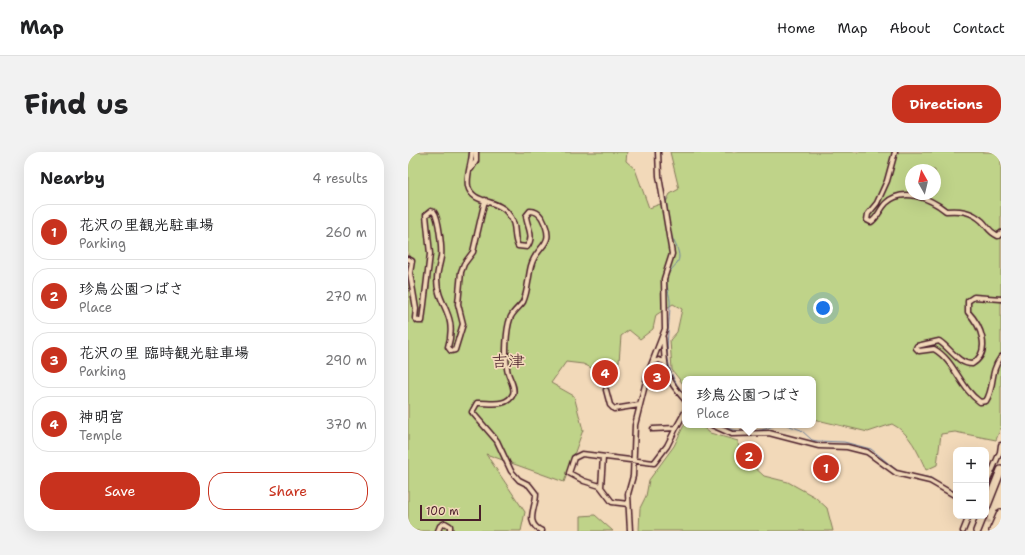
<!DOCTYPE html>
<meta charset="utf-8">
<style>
:root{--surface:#fff;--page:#f2f2f2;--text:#202124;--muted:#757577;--line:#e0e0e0;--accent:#c8321e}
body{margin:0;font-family:"Shantell Sans","Klee One",sans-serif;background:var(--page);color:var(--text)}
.controls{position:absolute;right:12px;bottom:12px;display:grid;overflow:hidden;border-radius:8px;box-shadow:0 4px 16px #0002}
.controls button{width:36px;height:36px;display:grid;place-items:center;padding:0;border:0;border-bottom:1px solid var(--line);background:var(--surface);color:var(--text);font:20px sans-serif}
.compass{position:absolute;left:497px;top:12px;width:36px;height:36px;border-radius:50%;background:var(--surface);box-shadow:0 4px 16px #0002;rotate:352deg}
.scale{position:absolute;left:12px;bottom:10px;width:61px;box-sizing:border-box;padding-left:4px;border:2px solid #4a1f2b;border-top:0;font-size:11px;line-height:14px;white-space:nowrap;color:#4a1f2b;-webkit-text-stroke:3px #f2d9b9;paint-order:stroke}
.you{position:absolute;left:415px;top:156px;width:14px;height:14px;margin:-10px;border:3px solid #fff;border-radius:50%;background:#1a73e8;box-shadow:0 0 0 6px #1a73e833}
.badge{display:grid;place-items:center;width:26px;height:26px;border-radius:50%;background:var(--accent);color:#fff;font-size:13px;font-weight:700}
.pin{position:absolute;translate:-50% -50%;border:2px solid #fff;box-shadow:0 1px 4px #0006}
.popup{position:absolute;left:274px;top:224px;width:134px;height:52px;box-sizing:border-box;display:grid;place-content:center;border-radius:8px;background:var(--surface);filter:drop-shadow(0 1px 3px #0005);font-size:13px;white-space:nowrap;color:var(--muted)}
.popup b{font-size:15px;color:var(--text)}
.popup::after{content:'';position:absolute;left:50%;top:100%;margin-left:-8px;border:8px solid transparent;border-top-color:var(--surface)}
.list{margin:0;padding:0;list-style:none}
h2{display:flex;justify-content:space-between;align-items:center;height:52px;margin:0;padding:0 16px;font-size:17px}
h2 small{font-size:13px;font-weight:400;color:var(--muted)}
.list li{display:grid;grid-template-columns:26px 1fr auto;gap:12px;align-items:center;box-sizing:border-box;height:56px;margin:0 8px 8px;padding:0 8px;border:1px solid var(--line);border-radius:16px}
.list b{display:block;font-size:15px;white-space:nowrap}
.list p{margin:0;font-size:13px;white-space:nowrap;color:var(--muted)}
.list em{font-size:13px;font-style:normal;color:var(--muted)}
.actions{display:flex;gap:8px;padding:12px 16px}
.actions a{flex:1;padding:9px 0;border:1px solid var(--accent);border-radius:16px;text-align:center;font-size:14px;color:var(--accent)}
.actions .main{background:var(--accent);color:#fff}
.map{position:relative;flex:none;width:593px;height:379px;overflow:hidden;border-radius:16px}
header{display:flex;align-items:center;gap:24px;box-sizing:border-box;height:56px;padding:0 20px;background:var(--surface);border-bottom:1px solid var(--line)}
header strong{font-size:19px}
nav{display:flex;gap:22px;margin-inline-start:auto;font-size:14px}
.intro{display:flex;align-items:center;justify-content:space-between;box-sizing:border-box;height:96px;padding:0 24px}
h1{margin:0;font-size:28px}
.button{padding:10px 18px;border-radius:16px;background:var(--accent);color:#fff;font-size:14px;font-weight:700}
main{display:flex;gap:24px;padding:0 24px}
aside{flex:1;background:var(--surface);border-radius:16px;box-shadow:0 4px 16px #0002}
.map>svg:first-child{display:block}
.green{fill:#bfd389;stroke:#84795a;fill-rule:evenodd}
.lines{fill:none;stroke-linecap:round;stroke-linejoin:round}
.stream{stroke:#72839f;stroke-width:1}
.minor-tunnel{stroke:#d0b49d;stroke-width:4;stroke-dasharray:4 2;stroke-linecap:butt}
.minor-casing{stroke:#4a1f2b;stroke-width:7}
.motorway-casing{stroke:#4a1f2b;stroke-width:10}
.minor{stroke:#f2d9b9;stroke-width:4}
.motorway{stroke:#f2d9b9;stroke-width:7}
.labels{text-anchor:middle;stroke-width:3.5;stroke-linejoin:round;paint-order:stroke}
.quarter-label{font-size:17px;fill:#4a1f2b;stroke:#f2d9b9}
</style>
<header>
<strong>Map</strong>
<nav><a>Home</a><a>Map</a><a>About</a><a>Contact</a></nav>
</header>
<div class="intro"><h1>Find us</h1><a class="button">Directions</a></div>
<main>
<aside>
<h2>Nearby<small>4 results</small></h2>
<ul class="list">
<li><span class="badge">1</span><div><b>花沢の里観光駐車場</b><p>Parking</p></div><em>260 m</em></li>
<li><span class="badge">2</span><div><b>珍鳥公園つばさ</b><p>Place</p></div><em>270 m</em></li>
<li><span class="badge">3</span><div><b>花沢の里 臨時観光駐車場</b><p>Parking</p></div><em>290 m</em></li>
<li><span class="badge">4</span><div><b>神明宮</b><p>Temple</p></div><em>370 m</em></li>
</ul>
<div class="actions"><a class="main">Save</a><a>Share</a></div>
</aside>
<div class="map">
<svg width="593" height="379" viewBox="0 0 593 379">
<rect width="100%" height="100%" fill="#f2d9b9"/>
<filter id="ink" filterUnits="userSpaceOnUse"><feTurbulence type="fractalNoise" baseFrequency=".025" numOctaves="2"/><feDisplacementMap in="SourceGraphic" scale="8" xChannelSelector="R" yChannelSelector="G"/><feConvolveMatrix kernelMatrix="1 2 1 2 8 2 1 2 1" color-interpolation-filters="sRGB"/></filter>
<g filter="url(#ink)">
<path class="green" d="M0,0H219L218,9L227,17L241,56L258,50L262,42L271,37L262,0H593V275L588,288L547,280L533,282L529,313L518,318C510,300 502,281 484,272L460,280L405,267V227H277V232H275L264,218L262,188L269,180L274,157L265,152L248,163L245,177L232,187L221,178L213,184L211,210L187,221L186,217L175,212L158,210L143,231L166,244L175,278L156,330L78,302L117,360L113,379H0ZM503,18H527V42H503Z
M277,271V273H292L302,281L330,289L331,301L356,324L380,330L407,345L419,356L425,379H231L232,356L238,344L241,328L266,294Z
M187,363L205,379H173V364Z"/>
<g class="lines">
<path class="stream" d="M252,0L254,31
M255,34C261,51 258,69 264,85C267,92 271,98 271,105C271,112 262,117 260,123C256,133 263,143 262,153C261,187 251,214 277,243
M311,273C328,281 350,282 367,273
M379,273L393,278L404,288L409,289L436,290L463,297L491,320
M502,322L523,326L532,333
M540,337L548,340"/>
<path class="minor-tunnel" d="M574,364L586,376"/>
<g class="minor-casing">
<path id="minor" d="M64,0C64,11 58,23 60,34C64,52 88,47 99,60C111,74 104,83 110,94L119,95C127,84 119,75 118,64L122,59C128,59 131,61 134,66C149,95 129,91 123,114C120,126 120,139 115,150C111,156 104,160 102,167C98,178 97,204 99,216C99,224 108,234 105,242C99,256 80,250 69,251L64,260L89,289L103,319L111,328L121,333L128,342C128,356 116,371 134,379
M487,0L479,29L469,51L460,62L459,68L463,70C469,67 472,57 478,51C495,35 522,46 538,59C552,58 563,59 574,69C581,76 580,79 590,84L593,81
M63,17L68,9V0
M0,107L4,109L2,121L8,157L7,166L10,169H14L22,102L18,63L23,59L26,60C31,66 34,97 33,105C32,112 29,120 29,127C29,154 50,161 40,195L43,199L47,198L55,172L50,152L53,120L56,112L65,100L77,48
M593,147L566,145L560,149V160C573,174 584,200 564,212C550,212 542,196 531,189L509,194L508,196L511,199L526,197C547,209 552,236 572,250L578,249C587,236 581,221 593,205
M255,186C258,218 254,222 277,248
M244,211L251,208L256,210
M198,238L202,253L206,257L231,253
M304,273L324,282L361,281L411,294L439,295L459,300L488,321L522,329L548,344
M245,277L268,276L277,260
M578,333L592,300L593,293
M193,335L195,305
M220,352L204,350L192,334L176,329L161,321L166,306L174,302L246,311L259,294L268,276
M30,379L32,374L37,371L42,374V379
M222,379L220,342L225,324L227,273L240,221L257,177L256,127L264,102L251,24L250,0
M555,379L561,364"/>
</g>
<g class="motorway-casing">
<path id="motorway" d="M578,356L593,318
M569,379L575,364
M585,379L593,361"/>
</g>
<use href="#minor" class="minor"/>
<use href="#motorway" class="motorway"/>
</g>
</g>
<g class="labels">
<g class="quarter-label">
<text x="100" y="215">吉津</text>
</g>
</g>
</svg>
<div class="controls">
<button>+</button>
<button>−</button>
</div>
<svg class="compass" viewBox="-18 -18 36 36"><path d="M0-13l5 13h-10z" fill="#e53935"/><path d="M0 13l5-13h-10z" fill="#757577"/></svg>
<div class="scale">100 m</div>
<div class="you"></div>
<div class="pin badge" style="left:418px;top:316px">1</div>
<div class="pin badge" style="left:341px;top:304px">2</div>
<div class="popup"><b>珍鳥公園つばさ</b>Place</div>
<div class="pin badge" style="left:249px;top:225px">3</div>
<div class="pin badge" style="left:197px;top:221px">4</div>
</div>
</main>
